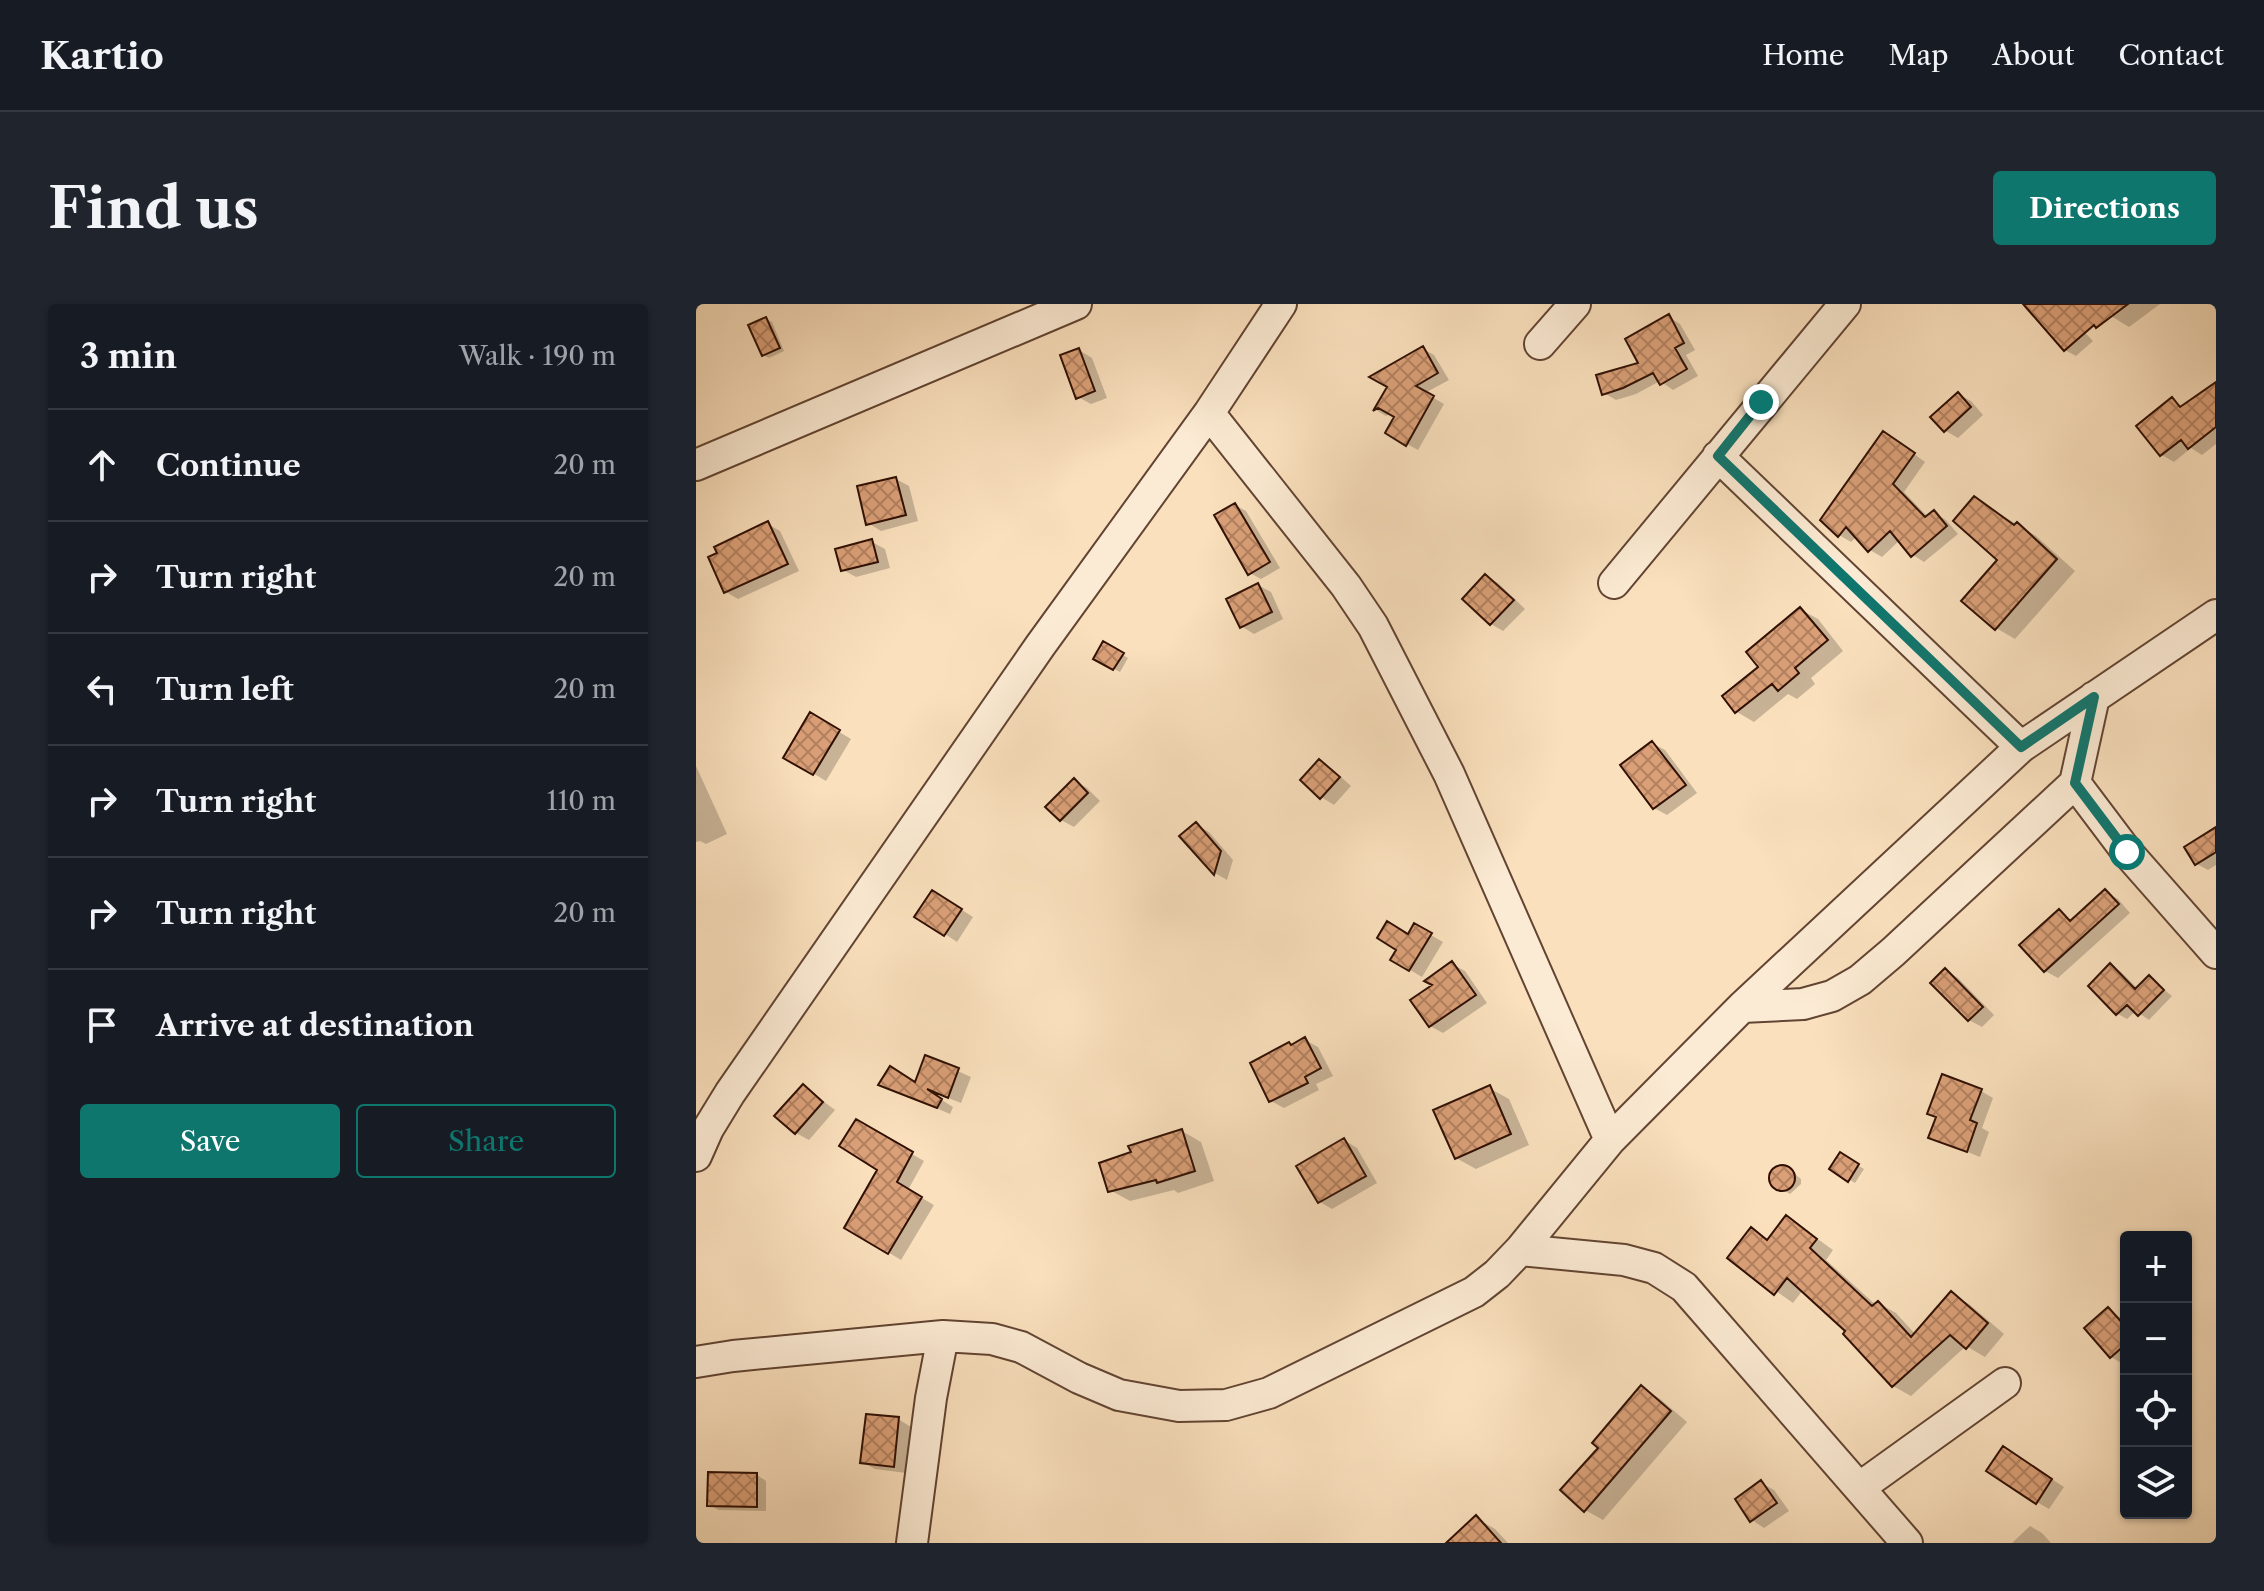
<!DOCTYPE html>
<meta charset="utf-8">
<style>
:root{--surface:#171b24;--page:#20242c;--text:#f1f3f6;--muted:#9ea1a6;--line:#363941;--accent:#0f766e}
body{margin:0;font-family:"Libre Caslon Text",serif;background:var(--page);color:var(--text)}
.controls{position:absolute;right:24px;bottom:24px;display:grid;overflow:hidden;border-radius:8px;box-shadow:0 2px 6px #0004}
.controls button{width:72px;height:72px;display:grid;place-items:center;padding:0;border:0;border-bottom:2px solid var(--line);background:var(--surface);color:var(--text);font:40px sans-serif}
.stop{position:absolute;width:24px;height:24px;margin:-18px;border:6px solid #0f766e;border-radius:50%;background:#fff}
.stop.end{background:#0f766e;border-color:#fff;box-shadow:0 2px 8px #0008}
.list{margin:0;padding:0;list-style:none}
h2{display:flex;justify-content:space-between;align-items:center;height:104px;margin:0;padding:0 32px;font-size:34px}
h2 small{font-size:26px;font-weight:400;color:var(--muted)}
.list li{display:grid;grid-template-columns:52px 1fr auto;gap:24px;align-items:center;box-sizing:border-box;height:112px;padding:0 32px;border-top:2px solid var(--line)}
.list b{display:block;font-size:30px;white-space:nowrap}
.list em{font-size:26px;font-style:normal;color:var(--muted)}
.actions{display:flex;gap:16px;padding:24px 32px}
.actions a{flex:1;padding:18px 0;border:2px solid var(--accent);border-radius:8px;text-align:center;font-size:28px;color:var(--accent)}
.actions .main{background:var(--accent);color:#fff}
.icon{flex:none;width:44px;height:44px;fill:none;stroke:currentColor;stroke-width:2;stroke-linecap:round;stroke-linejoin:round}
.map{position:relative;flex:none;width:1520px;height:1239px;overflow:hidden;border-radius:8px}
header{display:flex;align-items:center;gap:48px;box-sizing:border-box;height:112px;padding:0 40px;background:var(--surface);border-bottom:2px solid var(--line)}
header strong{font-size:38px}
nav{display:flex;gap:44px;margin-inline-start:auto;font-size:28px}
.intro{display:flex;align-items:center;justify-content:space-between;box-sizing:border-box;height:192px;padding:0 48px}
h1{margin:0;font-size:56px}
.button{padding:20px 36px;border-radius:8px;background:var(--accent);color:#fff;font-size:28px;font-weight:700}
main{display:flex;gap:48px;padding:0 48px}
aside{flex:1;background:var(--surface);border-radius:8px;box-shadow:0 2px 6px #0004}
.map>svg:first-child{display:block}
.shadow{fill:#0003}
.building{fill:url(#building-cross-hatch);stroke:#301004;stroke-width:2}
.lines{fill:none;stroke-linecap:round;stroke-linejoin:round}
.minor-casing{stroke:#624432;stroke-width:34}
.minor{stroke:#fcebd4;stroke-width:30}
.route{stroke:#0f766e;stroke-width:10}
</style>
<header>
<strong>Kartio</strong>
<nav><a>Home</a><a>Map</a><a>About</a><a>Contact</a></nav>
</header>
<div class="intro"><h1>Find us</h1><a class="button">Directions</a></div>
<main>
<aside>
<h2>3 min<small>Walk · 190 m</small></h2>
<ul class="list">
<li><svg class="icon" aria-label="ahead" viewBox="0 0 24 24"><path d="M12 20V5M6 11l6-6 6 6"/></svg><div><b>Continue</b></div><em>20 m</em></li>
<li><svg class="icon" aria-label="right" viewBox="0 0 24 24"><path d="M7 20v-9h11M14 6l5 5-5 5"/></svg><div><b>Turn right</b></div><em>20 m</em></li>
<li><svg class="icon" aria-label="left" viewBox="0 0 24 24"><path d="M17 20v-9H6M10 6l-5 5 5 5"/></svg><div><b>Turn left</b></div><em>20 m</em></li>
<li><svg class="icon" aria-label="right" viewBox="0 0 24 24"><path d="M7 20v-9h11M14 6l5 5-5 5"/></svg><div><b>Turn right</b></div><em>110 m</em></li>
<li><svg class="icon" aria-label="right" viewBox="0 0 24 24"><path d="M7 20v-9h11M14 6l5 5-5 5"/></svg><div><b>Turn right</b></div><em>20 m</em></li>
<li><svg class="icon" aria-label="arrive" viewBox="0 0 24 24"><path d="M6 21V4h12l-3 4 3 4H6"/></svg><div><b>Arrive at destination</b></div></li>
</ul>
<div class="actions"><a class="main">Save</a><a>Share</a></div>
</aside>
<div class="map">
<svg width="1520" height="1239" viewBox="0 0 1520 1239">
<defs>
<pattern id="building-cross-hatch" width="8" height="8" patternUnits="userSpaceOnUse" patternTransform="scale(2)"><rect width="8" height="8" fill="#dba078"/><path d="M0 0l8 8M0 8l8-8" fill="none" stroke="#b28160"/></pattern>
</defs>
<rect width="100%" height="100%" fill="#fae0bd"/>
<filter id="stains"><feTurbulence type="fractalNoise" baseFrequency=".0025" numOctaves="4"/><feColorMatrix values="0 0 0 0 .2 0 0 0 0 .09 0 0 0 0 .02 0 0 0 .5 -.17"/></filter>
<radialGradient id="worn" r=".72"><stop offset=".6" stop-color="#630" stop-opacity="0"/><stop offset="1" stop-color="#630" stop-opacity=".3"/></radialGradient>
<path class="shadow" d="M1329,0H1361L1397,37L1380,52L1369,46Z
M1406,0H1464L1433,23L1415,12Z
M973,13L984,20L999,46L990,51L1002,72L977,86L964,77L940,90L920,96L908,89L945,60Z
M70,15L76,18L88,47L73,54L67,51Z
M727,45L738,51L753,76L729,89L748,100L722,146L691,129L700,112L695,109L690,112L680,106L694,83Z
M383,46L396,54L411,94L395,100L382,93Z
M1520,80V140L1506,151L1495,144L1478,158L1466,151L1476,96L1488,103Z
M1262,90L1275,97L1287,111L1262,134L1250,127L1237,113Z
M1199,136L1229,158L1208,188L1232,213L1238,209L1250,216L1262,230L1228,258L1217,251L1204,236L1186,253L1174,246L1161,232L1155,238L1143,231Z
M200,175L213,182L222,217L185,227L172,219Z
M1279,195L1340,232L1379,267L1319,335L1300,324L1304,256Z
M539,201L550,207L584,264L565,275L554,269Z
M72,220L84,227L103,267L42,295L30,288Z
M176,238L189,245L194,264L160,273L147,266Z
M790,272L802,279L829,305L807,327L795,320Z
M562,281L575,288L587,315L558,330L545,322Z
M1104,305L1122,315L1147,347L1115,374L1119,380L1101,395L1092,390L1058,418L1041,408L1065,363Z
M408,340L432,354L424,368L400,355Z
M115,411L155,435L130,477L90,453Z
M956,439L969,446L1001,489L971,511L958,504Z
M624,457L636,465L655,482L638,501L625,493Z
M0,462L31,530L10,540L4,537L0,538Z
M378,477L391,484L404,497L378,523L365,516Z
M501,521L513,528L537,556L531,576L519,569L486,532Z
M1520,526V561L1512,566L1501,560Z
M1409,588L1422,595L1434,609L1362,674L1349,667L1363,608L1377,617Z
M249,595L277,613L261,638L249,630Z
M719,622L747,638L726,673L697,656Z
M756,660L769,667L791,699L747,729L734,722L740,681Z
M1414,662L1424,667L1442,685L1453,674L1476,692L1453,716L1440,707L1431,715L1422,710L1394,682Z
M1250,667L1262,674L1298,711L1286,723L1273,716L1237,679Z
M609,736L622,743L637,772L620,780L623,786L588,804L575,797L597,742Z
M230,753L275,773L265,799L237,788L236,790L257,803L254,810L185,780H220Z
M107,782L139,806L113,836L100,829Z
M793,784L813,795L833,841L780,865L760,854Z
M1285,787L1297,794L1286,824L1293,828L1284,853L1235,833Z
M161,818L228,857L212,886L238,901L205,956L150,923L184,866Z
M486,827L505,838L518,877L482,889L478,886L434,897L414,886Z
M648,836L661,844L681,879L636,905L624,898Z
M1144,851L1168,865L1159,879L1135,864Z
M1089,862L1105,875V880L1094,890L1077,880L1076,869L1081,864Z
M1091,913L1137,946L1130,956L1180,1001L1182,999L1200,1009L1220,1031L1256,990L1273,1000L1308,1030L1289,1053L1270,1042L1215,1092L1197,1082L1149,1030L1152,1027L1107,986L1097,999L1033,954L1055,926L1073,936Z
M1412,1005L1430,1018V1058L1427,1060L1415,1053Z
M945,1084L963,1094L991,1118L907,1216L889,1206L905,1144Z
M202,1115L215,1123L210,1169L179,1165L166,1158Z
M1320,1152L1368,1183L1353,1205L1341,1198Z
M61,1171L70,1177V1207L23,1206L13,1201Z
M1065,1179L1078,1186L1093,1207L1068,1224L1056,1216Z
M780,1214L799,1225L812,1239H764Z
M1334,1222L1346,1229L1355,1239H1316Z"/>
<path class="building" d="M1327,0H1432L1400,24L1398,21L1368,47Z
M973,10L988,39L979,44L991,65L964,81L957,69L927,84L906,91L900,71L942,59L929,35Z
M70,13L84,44L66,52L52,21Z
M727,42L742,69L720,82L738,92L710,142L689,129L698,113L682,104L677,107L691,83L673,73Z
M383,44L399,87L380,95L364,51Z
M1520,78V123L1492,145L1485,136L1464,152L1440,122L1476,93L1484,103Z
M1262,88L1275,103L1248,128L1234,113Z
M1187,127L1219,149L1197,180L1229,213L1238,206L1251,222L1215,253L1194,227L1172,248L1150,223L1142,233L1124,216Z
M200,173L210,211L170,221L161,182Z
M1278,192L1318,221L1321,218L1361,255L1299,326L1265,297L1301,256L1257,217Z
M539,199L574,258L552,271L518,211Z
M72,217L92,260L28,289L12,253L21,249L18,243Z
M176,235L182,258L145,267L139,245Z
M789,270L818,296L794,321L766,295Z
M562,279L576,308L544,324L530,295Z
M1104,303L1132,336L1099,364L1103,369L1082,387L1076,380L1039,409L1026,392L1062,363L1050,348Z
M407,337L428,349L417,366L397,355Z
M114,408L144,426L117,471L87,454Z
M956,437L990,481L957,505L924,461Z
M623,455L644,473L624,495L604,476Z
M378,474L392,489L364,517L349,503Z
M500,518L525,547L518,571L483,532Z
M1520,523V548L1499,561L1488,543Z
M1409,585L1423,600L1348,668L1323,641L1363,605L1374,617Z
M236,586L266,605L248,632L218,613Z
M691,617L712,630L718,619L736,629L713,667L694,656L700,646L681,634Z
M756,657L780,691L733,723L714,696L736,681L728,677Z
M1414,659L1439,685L1453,671L1468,686L1442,712L1431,701L1420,711L1392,682Z
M1249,664L1287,703L1272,717L1234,679Z
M609,733L625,764L609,773L612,779L573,798L554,759L593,738L595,741Z
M229,751L263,764L252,794L231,785L246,795L241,804L182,781L194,762L219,778Z
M1246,770L1286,785L1274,816L1281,819L1271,848L1232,834L1240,813L1231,810Z
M107,780L127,798L99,830L78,812Z
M794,781L815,830L759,855L737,806Z
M160,815L217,848L201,878L226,893L192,950L148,924L181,866L143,842Z
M486,825L499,867L461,879L460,876L412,888L403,859L435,848L432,842Z
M648,834L670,872L622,899L600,862Z
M1144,848L1163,860L1152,878L1133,865Z
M1073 874a13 13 0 1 1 26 0a13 13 0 1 1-26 0Z
M1090,911L1121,935L1114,944L1176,1002L1182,997L1215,1033L1255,987L1292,1019L1270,1045L1254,1031L1196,1083L1147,1030L1149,1027L1091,974L1078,991L1031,954L1055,923L1071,936Z
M1412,1003L1430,1023V1040L1414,1054L1388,1024Z
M945,1081L975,1107L888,1208L864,1186L902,1144L896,1139Z
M170,1110L203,1113L198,1163L164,1159Z
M1307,1142L1356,1175L1340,1200L1290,1167Z
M12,1168L61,1169V1203L11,1202Z
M1065,1176L1081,1199L1054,1218L1039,1195Z
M780,1211L805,1239H750Z"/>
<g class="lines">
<g class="minor-casing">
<path id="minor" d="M844,40L879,0
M513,109L650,282L677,322L753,470L914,836
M1022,152L1325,443
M0,161L380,0
M918,279L1149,0
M1379,479L1431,548L1520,649
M1046,703L1107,700L1136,692L1164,676L1197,648L1379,479L1398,393
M0,852L12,825L34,789L344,342L513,109L585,0
M824,946L928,956L958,964L988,983L1211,1239
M0,1058L37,1052L247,1032L296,1035L325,1043L383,1074L423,1091L483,1102L530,1101L573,1089L778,988L801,970L824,946L914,836L1046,703L1325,443L1520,311
M1163,1184L1309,1079
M216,1239L235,1094L247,1032"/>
</g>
<use href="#minor" class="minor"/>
</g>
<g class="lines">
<path class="route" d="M1065,98L1022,152L1325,443L1398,393L1379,479L1431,548"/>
</g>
<rect width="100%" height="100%" filter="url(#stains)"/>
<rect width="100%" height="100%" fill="url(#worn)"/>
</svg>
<div class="controls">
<button>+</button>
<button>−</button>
<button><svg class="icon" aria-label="locate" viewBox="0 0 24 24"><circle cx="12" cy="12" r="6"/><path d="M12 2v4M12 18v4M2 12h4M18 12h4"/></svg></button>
<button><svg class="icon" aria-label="layers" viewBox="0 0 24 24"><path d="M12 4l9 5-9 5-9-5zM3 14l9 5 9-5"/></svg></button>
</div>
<div class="stop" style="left:1431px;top:548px"></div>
<div class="stop end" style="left:1065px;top:98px"></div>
</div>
</main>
